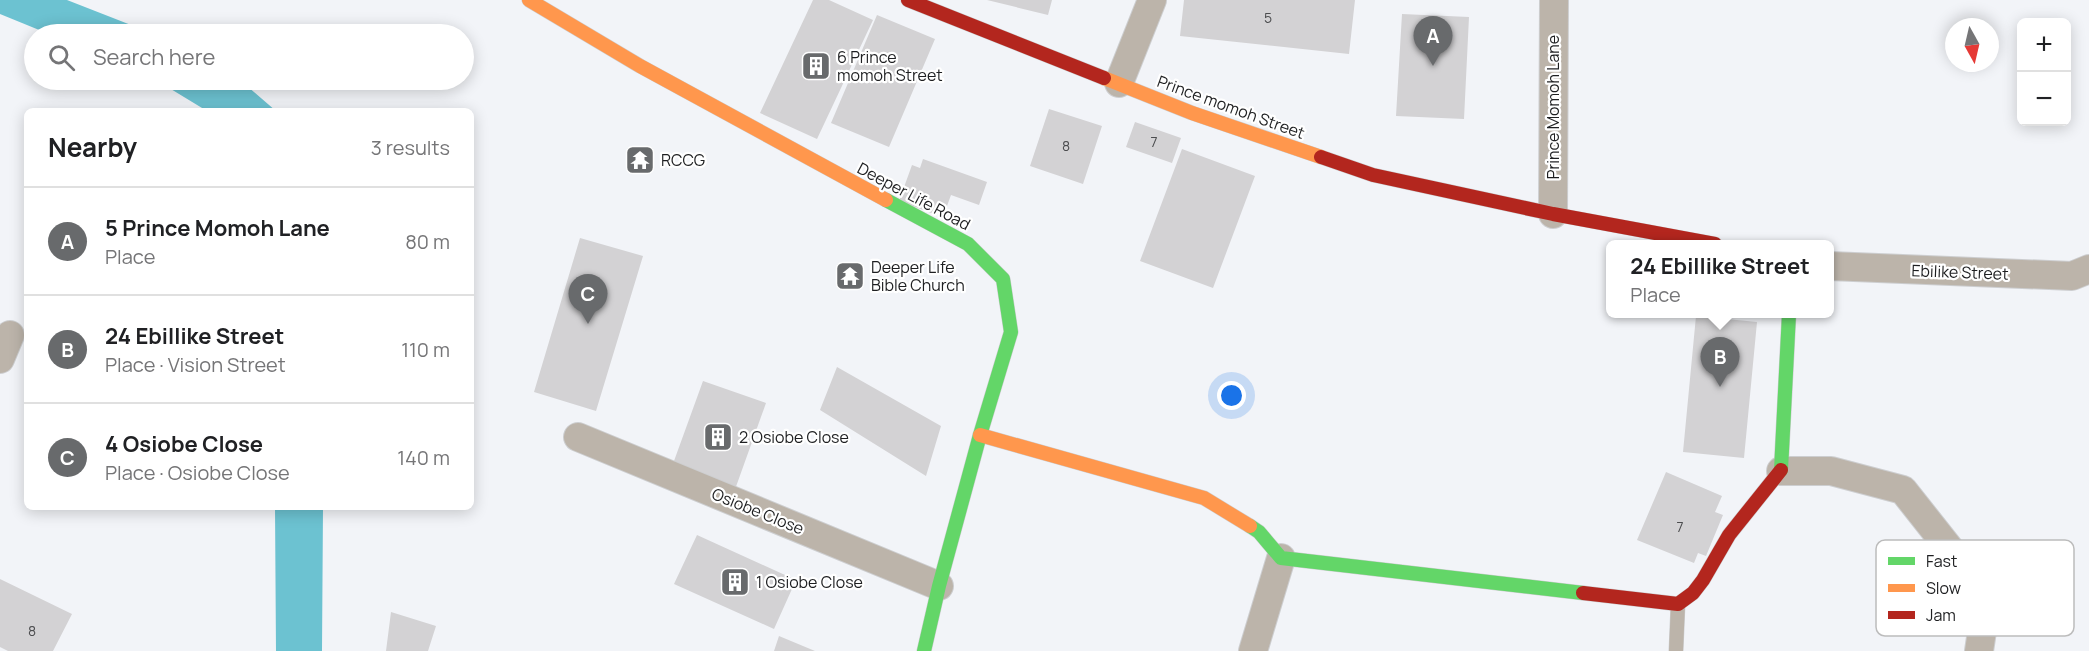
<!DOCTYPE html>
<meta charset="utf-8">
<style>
:root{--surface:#fff;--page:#f6f6f6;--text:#202124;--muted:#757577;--line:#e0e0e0;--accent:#686a6c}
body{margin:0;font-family:Manrope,sans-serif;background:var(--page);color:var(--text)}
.controls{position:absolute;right:18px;top:18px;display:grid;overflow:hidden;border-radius:9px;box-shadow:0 3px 15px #0003}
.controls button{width:54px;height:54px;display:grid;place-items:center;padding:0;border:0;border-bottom:2px solid var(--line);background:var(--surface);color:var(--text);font:30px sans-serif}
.compass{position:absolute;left:1945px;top:18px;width:54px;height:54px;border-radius:50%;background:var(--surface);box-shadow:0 3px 15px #0003;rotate:172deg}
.you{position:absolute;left:1232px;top:396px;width:21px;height:21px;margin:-15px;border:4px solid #fff;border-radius:50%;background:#1a73e8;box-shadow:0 0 0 9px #1a73e833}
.badge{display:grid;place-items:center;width:39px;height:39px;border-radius:50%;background:var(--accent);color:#fff;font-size:20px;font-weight:700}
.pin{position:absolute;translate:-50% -50px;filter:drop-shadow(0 2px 3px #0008)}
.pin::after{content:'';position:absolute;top:32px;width:21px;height:18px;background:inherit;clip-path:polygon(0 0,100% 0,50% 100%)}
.popup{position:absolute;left:1606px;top:240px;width:228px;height:78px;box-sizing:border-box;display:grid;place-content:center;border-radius:9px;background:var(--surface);filter:drop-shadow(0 2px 4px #0005);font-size:20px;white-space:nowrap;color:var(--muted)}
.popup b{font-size:22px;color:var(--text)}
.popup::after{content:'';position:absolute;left:50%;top:100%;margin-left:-12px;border:12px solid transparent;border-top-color:var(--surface)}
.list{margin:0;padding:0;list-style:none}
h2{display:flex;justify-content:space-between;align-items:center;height:78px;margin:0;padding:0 24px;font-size:26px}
h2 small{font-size:20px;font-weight:400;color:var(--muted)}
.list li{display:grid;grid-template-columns:39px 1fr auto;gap:18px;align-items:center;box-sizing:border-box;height:108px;padding:0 24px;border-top:2px solid var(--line)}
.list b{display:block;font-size:22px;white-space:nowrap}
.list p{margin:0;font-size:20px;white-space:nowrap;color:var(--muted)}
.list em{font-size:20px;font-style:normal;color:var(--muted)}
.icon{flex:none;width:33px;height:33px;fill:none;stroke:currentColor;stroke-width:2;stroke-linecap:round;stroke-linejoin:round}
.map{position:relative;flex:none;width:2089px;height:651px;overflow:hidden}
.search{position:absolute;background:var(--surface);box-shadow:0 3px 15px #0003;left:24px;top:24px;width:450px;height:66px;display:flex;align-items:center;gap:15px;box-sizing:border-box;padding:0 21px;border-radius:33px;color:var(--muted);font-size:22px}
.panel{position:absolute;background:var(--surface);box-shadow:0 3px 15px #0003;left:24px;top:108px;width:450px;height:402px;border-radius:9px}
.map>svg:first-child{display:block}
.water{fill:#6cc2d1}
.building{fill:#d3d2d4}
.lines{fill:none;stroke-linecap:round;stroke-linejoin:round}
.lane-casing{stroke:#cdced0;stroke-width:15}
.street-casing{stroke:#cdced0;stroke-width:30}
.fast-casing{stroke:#cdced0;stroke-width:15}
.slow-casing{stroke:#cdced0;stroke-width:15}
.jam-casing{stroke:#cdced0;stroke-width:15}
.lane{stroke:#bcb4aa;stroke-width:14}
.street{stroke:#bcb4aa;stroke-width:28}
.fast{stroke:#63d668;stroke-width:14}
.slow{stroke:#ff974d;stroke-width:14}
.jam{stroke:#b3261e;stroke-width:14}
.labels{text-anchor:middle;stroke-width:4.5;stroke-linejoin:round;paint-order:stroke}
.number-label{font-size:14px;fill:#4b4c4e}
.poi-label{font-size:16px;fill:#1e1f21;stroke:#fff;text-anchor:start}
.street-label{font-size:16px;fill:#1e1f21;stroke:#fff}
.key{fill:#fff;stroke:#bcbcbc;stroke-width:1.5}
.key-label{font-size:16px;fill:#1e1f21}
</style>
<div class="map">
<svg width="2089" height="651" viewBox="0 0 2089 651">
<rect width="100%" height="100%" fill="#f2f4f8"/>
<path class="water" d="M0,0H67L154,34H49L0,14Z
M156,80H240L276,111H207Z
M275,507H323L322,651H276Z"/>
<path class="building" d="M813,0H829L873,20L817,139L760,113Z
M987,0H1052L1048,15Z
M1184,0H1355L1349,54L1180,36Z
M1402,14L1469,17L1464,119L1396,116Z
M877,15L935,39L889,147L831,123Z
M1049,109L1102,126L1083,184L1030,166Z
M1135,122L1181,138L1172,163L1126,147Z
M1182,149L1255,176L1213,288L1140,261Z
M923,159L987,182L979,205L951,195L947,206L938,202L934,214L899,201L912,165L920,168Z
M580,238L643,256L596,411L534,392Z
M1696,316L1757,322L1744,458L1683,452Z
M837,367L941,426L926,476L820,410Z
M703,381L766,403L733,495L670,472Z
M1666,472L1722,496L1715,512L1723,515L1706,556L1698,553L1694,563L1637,540Z
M697,535L796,580L774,629L674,584Z
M0,579L72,614L53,651H8L0,647Z
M391,612L436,626L428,651H386Z
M779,636L815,651H774Z"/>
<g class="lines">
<g class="lane-casing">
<path id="lane" d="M1676,651L1678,604"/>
</g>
<g class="street-casing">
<path id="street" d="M1119,83L1152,0
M1553,214L1554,0
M1830,266L2072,276L2089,269
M0,359L10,335
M578,437L939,586
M1781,471H1831L1903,490L1960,562L1982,631L1979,651
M1253,651L1281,558"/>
</g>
<g class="fast-casing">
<path id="fast" d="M886,200L968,244L1003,279L1011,332L980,435L939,586L924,651
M1781,470L1789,314
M1250,526L1259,532L1281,558L1583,593"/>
</g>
<g class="slow-casing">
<path id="slow" d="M529,0L640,66L886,200
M1104,78L1192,113L1321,157
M980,435L1204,498L1250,526"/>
</g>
<g class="jam-casing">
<path id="jam" d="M908,0L1104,78
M1321,157L1373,175L1553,214L1715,244
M1583,593L1678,604L1693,593L1703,580L1729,535L1781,470"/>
</g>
<use href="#lane" class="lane"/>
<use href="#street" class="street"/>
<use href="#fast" class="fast"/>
<use href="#slow" class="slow"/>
<use href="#jam" class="jam"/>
</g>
<defs>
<g id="building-square" transform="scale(1.5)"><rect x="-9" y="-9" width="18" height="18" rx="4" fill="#686a6c" stroke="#fff"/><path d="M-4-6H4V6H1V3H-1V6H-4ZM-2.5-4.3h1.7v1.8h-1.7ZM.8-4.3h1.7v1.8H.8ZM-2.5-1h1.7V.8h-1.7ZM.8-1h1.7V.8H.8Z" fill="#fff"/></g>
<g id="temple-square" transform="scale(1.5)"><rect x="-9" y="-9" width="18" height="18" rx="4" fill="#686a6c" stroke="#fff"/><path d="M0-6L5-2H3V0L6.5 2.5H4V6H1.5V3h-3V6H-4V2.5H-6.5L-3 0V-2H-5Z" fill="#fff"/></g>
</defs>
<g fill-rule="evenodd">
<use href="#building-square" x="816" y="66"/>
<use href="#temple-square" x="640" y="160"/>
<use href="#temple-square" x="850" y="276"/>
<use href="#building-square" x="718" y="437"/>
<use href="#building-square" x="735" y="582"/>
</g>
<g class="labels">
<g class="number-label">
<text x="1268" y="23">5</text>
<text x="1154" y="147">7</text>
<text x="1066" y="151">8</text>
<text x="1680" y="532">7</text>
<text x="32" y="636">8</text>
</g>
<g class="poi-label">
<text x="837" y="63">6 Prince<tspan x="837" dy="18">momoh Street</tspan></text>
<text x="661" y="166">RCCG</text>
<text x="871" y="273">Deeper Life<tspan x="871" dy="18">Bible Church</tspan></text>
<text x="739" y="443">2 Osiobe Close</text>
<text x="756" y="588">1 Osiobe Close</text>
</g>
<g class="street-label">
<text transform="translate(1231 107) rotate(20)" y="6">Prince momoh Street</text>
<text transform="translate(1553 107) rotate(-90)" y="6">Prince Momoh Lane</text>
<text transform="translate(914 196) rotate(28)" y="6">Deeper Life Road</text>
<text transform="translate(1960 272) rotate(2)" y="6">Ebilike Street</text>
<text transform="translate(758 511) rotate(22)" y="6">Osiobe Close</text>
</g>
</g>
<rect x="1876" y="540" width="198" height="96" rx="9" class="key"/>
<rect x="1888" y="557" width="27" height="8" fill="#63d668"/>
<rect x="1888" y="584" width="27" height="8" fill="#ff974d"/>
<rect x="1888" y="611" width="27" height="8" fill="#b3261e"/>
<g class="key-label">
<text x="1926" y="567">Fast</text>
<text x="1926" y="594">Slow</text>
<text x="1926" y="621">Jam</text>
</g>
</svg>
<div class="controls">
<button>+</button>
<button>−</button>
</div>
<svg class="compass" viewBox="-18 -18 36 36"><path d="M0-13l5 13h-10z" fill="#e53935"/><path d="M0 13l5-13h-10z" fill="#757577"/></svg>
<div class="you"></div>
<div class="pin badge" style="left:1433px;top:66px">A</div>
<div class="pin badge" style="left:1720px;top:387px">B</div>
<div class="popup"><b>24 Ebillike Street</b>Place</div>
<div class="pin badge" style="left:588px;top:324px">C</div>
<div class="search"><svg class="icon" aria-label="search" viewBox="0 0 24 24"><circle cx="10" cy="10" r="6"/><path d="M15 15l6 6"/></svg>Search here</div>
<section class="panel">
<h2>Nearby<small>3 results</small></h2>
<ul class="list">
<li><span class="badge">A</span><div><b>5 Prince Momoh Lane</b><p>Place</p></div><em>80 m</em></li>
<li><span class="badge">B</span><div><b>24 Ebillike Street</b><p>Place · Vision Street</p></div><em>110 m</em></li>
<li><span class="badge">C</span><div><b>4 Osiobe Close</b><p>Place · Osiobe Close</p></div><em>140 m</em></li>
</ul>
</section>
</div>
